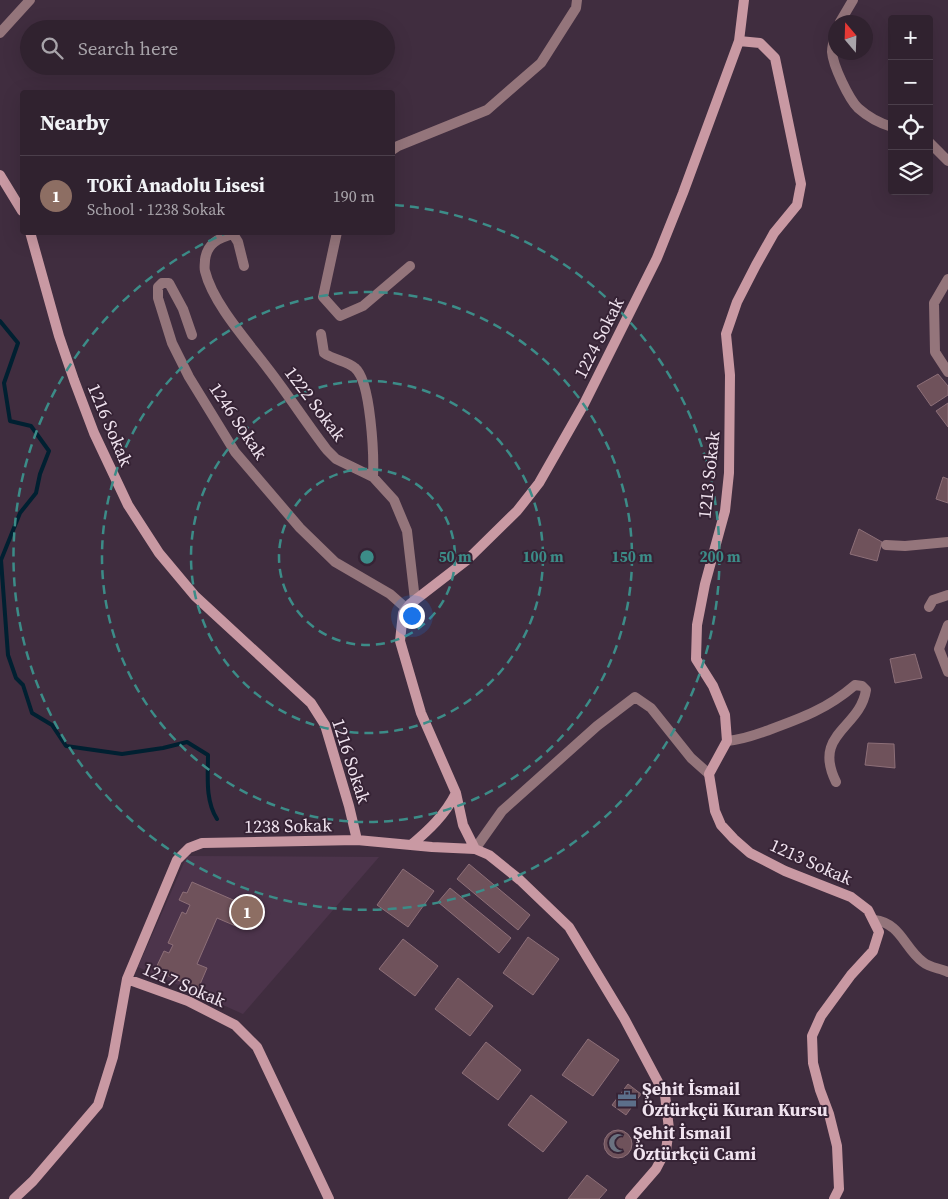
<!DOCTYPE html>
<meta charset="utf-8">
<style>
:root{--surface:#30222f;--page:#3c2f3b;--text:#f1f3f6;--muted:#a8a4aa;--line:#4b3f4b;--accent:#a0b3fd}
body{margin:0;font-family:"Source Serif 4",serif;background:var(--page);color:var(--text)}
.controls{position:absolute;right:15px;top:15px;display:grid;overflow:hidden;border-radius:5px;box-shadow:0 5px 20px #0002}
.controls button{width:45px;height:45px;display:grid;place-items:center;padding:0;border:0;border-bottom:1px solid var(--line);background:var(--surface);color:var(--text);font:25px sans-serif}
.compass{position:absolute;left:828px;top:15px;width:45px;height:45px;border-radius:50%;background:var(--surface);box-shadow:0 5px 20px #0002;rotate:341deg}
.you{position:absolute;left:411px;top:615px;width:18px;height:18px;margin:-12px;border:4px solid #fff;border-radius:50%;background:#1a73e8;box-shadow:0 0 0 8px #1a73e833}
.badge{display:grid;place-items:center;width:32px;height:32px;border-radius:50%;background:var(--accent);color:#fff;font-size:16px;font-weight:700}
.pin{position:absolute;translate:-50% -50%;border:2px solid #fff;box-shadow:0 1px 5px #0006}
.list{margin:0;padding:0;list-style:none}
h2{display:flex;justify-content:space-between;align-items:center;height:65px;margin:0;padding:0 20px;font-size:21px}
h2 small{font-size:16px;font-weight:400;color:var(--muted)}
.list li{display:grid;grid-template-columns:32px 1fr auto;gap:15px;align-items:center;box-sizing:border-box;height:80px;padding:0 20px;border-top:1px solid var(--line)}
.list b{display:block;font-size:19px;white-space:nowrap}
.list p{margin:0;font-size:16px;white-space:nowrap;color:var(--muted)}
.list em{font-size:16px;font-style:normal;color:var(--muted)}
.icon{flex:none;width:28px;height:28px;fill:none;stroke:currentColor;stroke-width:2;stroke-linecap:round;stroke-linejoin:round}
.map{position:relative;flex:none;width:948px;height:1199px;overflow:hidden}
.search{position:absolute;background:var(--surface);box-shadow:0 5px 20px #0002;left:20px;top:20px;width:375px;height:55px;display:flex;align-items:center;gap:12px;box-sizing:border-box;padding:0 18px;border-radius:28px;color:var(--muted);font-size:19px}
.panel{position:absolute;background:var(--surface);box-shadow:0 5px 20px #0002;left:20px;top:90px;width:375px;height:145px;border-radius:5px}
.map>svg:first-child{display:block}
.built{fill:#4c344b}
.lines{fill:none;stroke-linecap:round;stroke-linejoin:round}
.stream{stroke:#002031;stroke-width:4}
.building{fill:#6f525b;stroke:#8d6f78}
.street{stroke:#94757b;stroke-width:10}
.secondary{stroke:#c999a3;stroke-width:10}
.ring{fill:none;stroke:#3c8c88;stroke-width:2.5;stroke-dasharray:9 6}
.labels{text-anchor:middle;stroke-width:4;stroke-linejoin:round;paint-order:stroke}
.street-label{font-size:18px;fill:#f0e3ef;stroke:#362335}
.poi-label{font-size:18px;font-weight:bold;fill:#f0e3ef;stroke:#362335;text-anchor:start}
.centre{fill:#3c8c88;stroke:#362335;stroke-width:2.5}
.ring-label{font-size:15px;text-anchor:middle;font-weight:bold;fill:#3c8c88;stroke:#362335;stroke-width:4;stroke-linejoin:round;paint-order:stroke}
</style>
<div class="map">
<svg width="948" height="1199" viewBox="0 0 948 1199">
<rect width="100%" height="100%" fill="#402d3f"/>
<path class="built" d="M187,856L379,857L243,1014L138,967Z"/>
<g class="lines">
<path class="stream" d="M0,321L18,343L4,383L10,421L31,426L49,451L40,474L36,493L20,513L1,560L8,655L16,678L23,685L32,713L52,725L66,746L122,754L163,748L187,742L208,755C208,776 205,800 217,819"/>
</g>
<path class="building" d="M938,374L948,386V395L931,406L917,386Z
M948,403V427L936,411Z
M943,477L948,479V503L936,499Z
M859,529L882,542L877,561L850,554Z
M915,654L922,678L895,683L890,659Z
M868,743L894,744L895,768L865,765Z
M469,864L530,915L518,930L457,879Z
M403,869L434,891L408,927L377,905Z
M192,882L247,906L238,927L217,918L197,964L207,968L198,989L155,970L164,951L169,953L173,945L168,943L182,912L186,914L190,905L179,900L183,892L187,893Z
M450,888L511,938L499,953L438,902Z
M528,937L559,959L533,995L503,973Z
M403,939L438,966L415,996L379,969Z
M458,978L493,1006L470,1036L435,1009Z
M588,1039L619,1060L593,1096L562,1075Z
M486,1042L521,1070L498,1100L462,1073Z
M628,1084L641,1094L626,1115L612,1105Z
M531,1095L567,1122L543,1152L508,1125Z
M604 1144a14 14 0 1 1 28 0a14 14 0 1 1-28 0Z
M587,1175L607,1190L599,1199H568Z"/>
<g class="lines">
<path class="street" d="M840,22L853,0
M0,33L30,0
M836,33C834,39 832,46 832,52C833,66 849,99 858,108C868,117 879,123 892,127
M929,142L948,161
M392,150L398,146L487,110L541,63L576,8L577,0
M337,232L323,297L340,316L363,306L410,266
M244,266L238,242L233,234C219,238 207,243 205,260C205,263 204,268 205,271C213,304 249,343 269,370C289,396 307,424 327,450L336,459L373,477L394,500L407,531L415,600
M948,279L934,303L935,352L948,372
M321,334L324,353C334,360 347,361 355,368C371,381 374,456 373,477
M192,335L183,309L169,283H162L158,287V298L172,343L189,377L235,452L300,528L335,562L390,594L407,609
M886,545L905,546L948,542
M929,607L933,600L948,595
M948,625L939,649L948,672
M727,741C742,740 755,735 769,730C802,718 827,709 855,685L862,686L866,690C860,729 812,733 836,782
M475,849L502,811L597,726L635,697L651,708L691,758L709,774
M874,920C901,923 904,948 923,962C930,968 940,968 948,972"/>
<path class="secondary" d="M739,41L760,43L775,58L801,184L797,205L774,233L756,265L737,302L726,334L730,375L729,473L725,511L705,584L697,625L696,659L713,686L725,715L727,741L709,774L715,811L721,825L734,839L750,853L785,871L851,897L868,910L879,932L873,951L851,975L821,1016L812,1036L813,1063L820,1090L829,1114L837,1146L839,1189L834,1199
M0,175L22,211
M30,232L59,336L74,380L94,433L128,505L159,553L195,596L311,703L325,725L349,806L357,840
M456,793L421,713L400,641L403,613L410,604L467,560L517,511L539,483L584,404L657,258L683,193L739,41L744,0
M411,845C429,830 445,815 456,793L463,825L475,849
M127,979L188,1001L235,1025L257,1047L329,1199
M14,1199L33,1181L98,1105L113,1057L127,979L177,860L189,848L202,843L357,840L432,847L475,849L489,855L520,880L569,927L624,1018L665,1095L669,1129L666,1150L656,1169L630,1199"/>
</g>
<g class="ring">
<circle cx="367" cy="557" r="88"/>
<circle cx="367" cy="557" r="176"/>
<circle cx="367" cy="557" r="265"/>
<path d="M395 205A353 353 0 1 1 226 233"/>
</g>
<defs>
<g id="office-bare" transform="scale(1.5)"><path d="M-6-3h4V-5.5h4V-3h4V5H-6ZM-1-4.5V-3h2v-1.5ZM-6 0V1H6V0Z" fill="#5c6f8a" stroke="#362335" stroke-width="2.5" paint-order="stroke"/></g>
<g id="mosque-bare" transform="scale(1.5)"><path d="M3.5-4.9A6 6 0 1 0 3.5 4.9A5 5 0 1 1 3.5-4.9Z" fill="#6b7280" stroke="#362335" stroke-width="2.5" paint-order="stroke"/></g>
</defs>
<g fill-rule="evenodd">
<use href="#office-bare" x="627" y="1099"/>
<use href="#mosque-bare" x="618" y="1143"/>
</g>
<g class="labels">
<g class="street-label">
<text transform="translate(599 338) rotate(-63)" y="6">1224 Sokak</text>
<text transform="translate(315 404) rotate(53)" y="6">1222 Sokak</text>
<text transform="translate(238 421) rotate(56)" y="6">1246 Sokak</text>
<text transform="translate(110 425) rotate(67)" y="6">1216 Sokak</text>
<text transform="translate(709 475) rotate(-84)" y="6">1213 Sokak</text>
<text transform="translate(351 761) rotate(72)" y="6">1216 Sokak</text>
<text transform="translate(288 826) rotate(-1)" y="6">1238 Sokak</text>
<text transform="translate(811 862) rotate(24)" y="6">1213 Sokak</text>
<text transform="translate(184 985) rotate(23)" y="6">1217 Sokak</text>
</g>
<g class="poi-label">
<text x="642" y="1095">Şehit İsmail<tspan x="642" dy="21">Öztürkçü Kuran Kursu</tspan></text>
<text x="633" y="1139">Şehit İsmail<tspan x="633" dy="21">Öztürkçü Cami</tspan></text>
</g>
</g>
<circle cx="367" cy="557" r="8" class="centre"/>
<g class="ring-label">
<text x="455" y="562">50 m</text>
<text x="543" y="562">100 m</text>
<text x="632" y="562">150 m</text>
<text x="720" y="562">200 m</text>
</g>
</svg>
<div class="controls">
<button>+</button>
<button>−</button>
<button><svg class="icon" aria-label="locate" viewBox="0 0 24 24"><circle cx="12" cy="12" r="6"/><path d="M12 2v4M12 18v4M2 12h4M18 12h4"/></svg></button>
<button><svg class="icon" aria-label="layers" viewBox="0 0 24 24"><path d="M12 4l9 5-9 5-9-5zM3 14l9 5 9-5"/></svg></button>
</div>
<svg class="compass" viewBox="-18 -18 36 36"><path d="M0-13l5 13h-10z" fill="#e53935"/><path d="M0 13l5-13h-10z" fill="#a8a4aa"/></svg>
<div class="you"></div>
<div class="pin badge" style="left:247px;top:912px;background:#8d6e63">1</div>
<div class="search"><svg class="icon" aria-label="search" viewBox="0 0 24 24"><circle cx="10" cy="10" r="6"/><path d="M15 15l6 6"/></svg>Search here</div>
<section class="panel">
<h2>Nearby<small></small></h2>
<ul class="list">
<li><span class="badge" style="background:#8d6e63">1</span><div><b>TOKİ Anadolu Lisesi</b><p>School · 1238 Sokak</p></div><em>190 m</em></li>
</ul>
</section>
</div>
